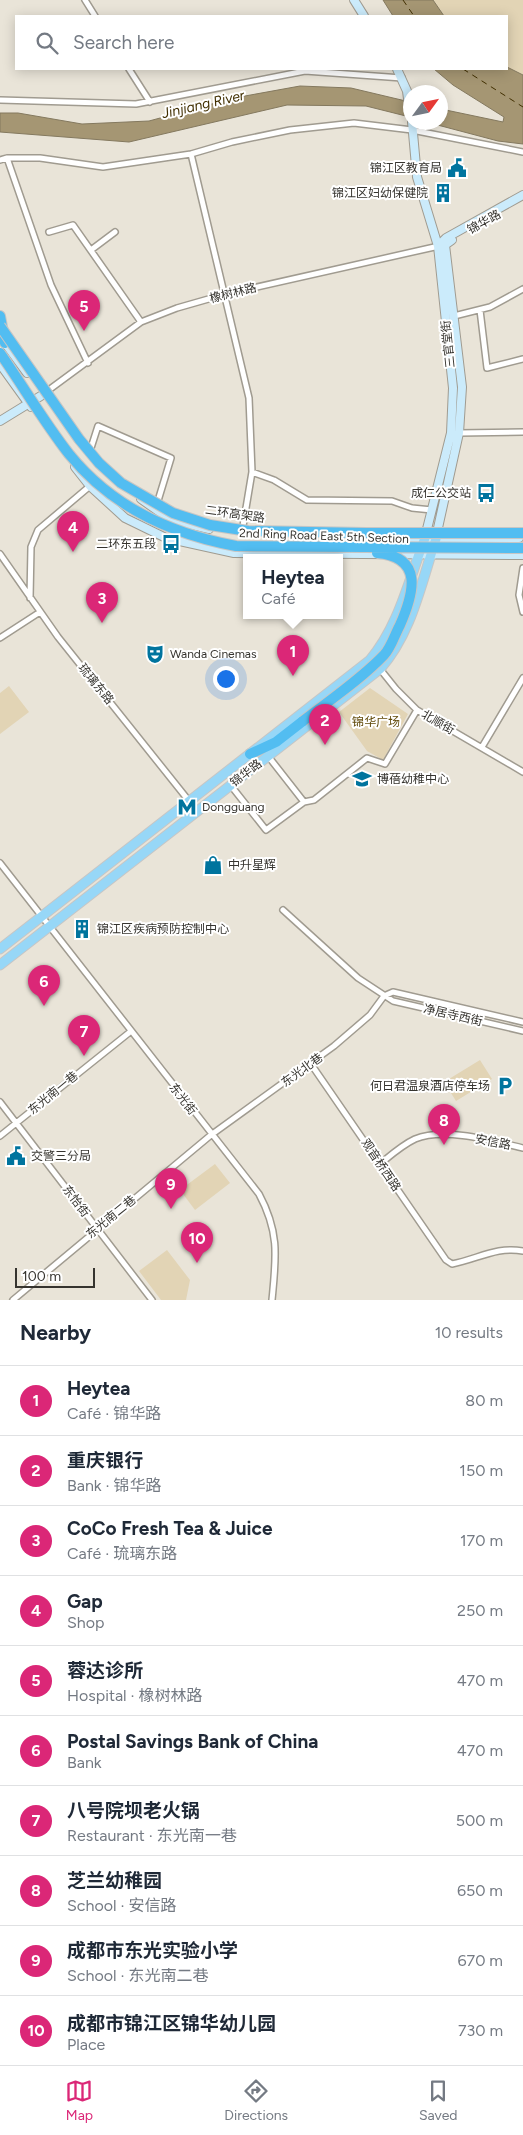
<!DOCTYPE html>
<meta charset="utf-8">
<style>
:root{--surface:#fff;--page:#f6f6f7;--text:#1f2937;--muted:#747a83;--line:#e0e1e3;--accent:#db2777}
body{margin:0;font-family:Figtree,"Noto Sans SC",sans-serif;background:var(--page);color:var(--text)}
.compass{position:absolute;left:403px;top:85px;width:45px;height:45px;border-radius:50%;background:var(--surface);box-shadow:0 2px 12px #0003;rotate:57deg}
.scale{position:absolute;left:15px;bottom:12px;width:80px;box-sizing:border-box;padding-left:5px;border:2px solid #36342f;border-top:0;font-size:14px;line-height:18px;white-space:nowrap;color:#36342f;-webkit-text-stroke:4px #fff;paint-order:stroke}
.you{position:absolute;left:225px;top:678px;width:18px;height:18px;margin:-12px;border:4px solid #fff;border-radius:50%;background:#1a73e8;box-shadow:0 0 0 8px #1a73e833}
.badge{display:grid;place-items:center;width:32px;height:32px;border-radius:50%;background:var(--accent);color:#fff;font-size:16px;font-weight:700}
.pin{position:absolute;translate:-50% -41px;filter:drop-shadow(0 1px 2px #0008)}
.pin::after{content:'';position:absolute;top:26px;width:18px;height:15px;background:inherit;clip-path:polygon(0 0,100% 0,50% 100%)}
.popup{position:absolute;left:243px;top:554px;width:100px;height:65px;box-sizing:border-box;display:grid;place-content:center;border-radius:0px;background:var(--surface);filter:drop-shadow(0 1px 4px #0005);font-size:16px;white-space:nowrap;color:var(--muted)}
.popup b{font-size:19px;color:var(--text)}
.popup::after{content:'';position:absolute;left:50%;top:100%;margin-left:-10px;border:10px solid transparent;border-top-color:var(--surface)}
.list{margin:0;padding:0;list-style:none}
h2{display:flex;justify-content:space-between;align-items:center;height:65px;margin:0;padding:0 20px;font-size:21px}
h2 small{font-size:16px;font-weight:400;color:var(--muted)}
.list li{display:grid;grid-template-columns:32px 1fr auto;gap:15px;align-items:center;box-sizing:border-box;height:70px;padding:0 20px;border-top:1px solid var(--line)}
.list b{display:block;font-size:19px;white-space:nowrap}
.list p{margin:0;font-size:16px;white-space:nowrap;color:var(--muted)}
.list em{font-size:16px;font-style:normal;color:var(--muted)}
.icon{flex:none;width:28px;height:28px;fill:none;stroke:currentColor;stroke-width:2;stroke-linecap:round;stroke-linejoin:round}
.map{position:relative;flex:none;width:523px;height:1300px;overflow:hidden}
.search{position:absolute;background:var(--surface);box-shadow:0 2px 12px #0003;left:15px;right:15px;top:15px;height:55px;display:flex;align-items:center;gap:12px;box-sizing:border-box;padding:0 18px;border-radius:0px;color:var(--muted);font-size:19px}
.sheet{height:765px;background:var(--surface)}
nav{display:flex;justify-content:space-around;align-items:center;box-sizing:border-box;height:70px;border-top:1px solid var(--line);background:var(--surface);font-size:14px;color:var(--muted)}
nav a{display:grid;justify-items:center;gap:2px}
nav .on{color:var(--accent)}
.map>svg:first-child{display:block}
.green{fill:#e2d4b5}
.water{fill:#a59673;stroke:#84795f}
.lines{fill:none;stroke-linecap:round;stroke-linejoin:round}
.ferry{stroke:#412f00;stroke-width:1;stroke-dasharray:6 5;stroke-linecap:butt}
.street-casing{stroke:#a09b90;stroke-width:8}
.secondary-casing{stroke:#a09b90;stroke-width:10}
.primary-casing{stroke:#c7c6c5;stroke-width:11}
.highway-casing{stroke:#c7c6c5;stroke-width:12}
.street{stroke:#fff;stroke-width:5}
.secondary{stroke:#cbebfb;stroke-width:8}
.primary{stroke:#97d7f7;stroke-width:9}
.highway{stroke:#52bdf1;stroke-width:10}
.highway-bridge-casing{stroke:#c7c6c5;stroke-width:12;stroke-linecap:butt}
.highway-bridge{stroke:#52bdf1;stroke-width:10}
.labels{text-anchor:middle;stroke-width:4;stroke-linejoin:round;paint-order:stroke}
.poi-label{font-size:12px;fill:#36342f;stroke:#fff;text-anchor:start}
.street-label{font-size:12px;fill:#36342f;stroke:#fff}
.park-label{font-size:12px;fill:#614a0a;stroke:#fff}
.water-label{font-size:14px;font-style:italic;fill:#412f00;stroke:#fff}
</style>
<div class="map">
<svg width="523" height="1300" viewBox="0 0 523 1300">
<rect width="100%" height="100%" fill="#e9e4d8"/>
<path class="green" d="M433,0H523V75L507,67V16H444Z
M9,686L29,712L0,734V693Z
M370,688L408,714L383,760L367,751L339,712Z
M480,1060L492,1079L456,1101L444,1082Z
M215,1164L230,1183L195,1210L180,1190Z
M167,1250L190,1280L186,1300H161L139,1271Z"/>
<path class="water" d="M383,0H433L444,16H393Z
M507,67L523,75V144L498,141L430,123L440,122L441,109L503,122L504,117L453,85L434,69H507Z
M300,86L351,88L410,102V117L366,106L287,105L129,142L0,132V113H18L82,124L149,121L234,98Z"/>
<g class="lines">
<path class="ferry" d="M403,0L414,16
M463,69L523,107"/>
<g class="street-casing">
<path id="street" d="M85,0L95,16
M129,69L150,102
M0,100L136,104L305,71L402,78
M191,154L249,398L252,472L242,532
M7,158L51,285L88,363
M0,160L7,158H40L103,167L191,154L232,142L290,130L354,123L412,130L523,152
M49,232L73,225L141,322
M91,250L115,232
M480,310L487,368L523,359
M454,316L490,307L523,289
M46,392L141,322L177,308L226,294L439,246
M459,433L523,432
M90,451L98,426L171,458L157,504
M252,472L274,480L307,500L392,501L412,508L432,510
M0,554L58,637L197,811
M523,568L519,595L523,612
M30,598L31,547L38,530L90,486
M0,638L40,612
M380,669L396,689L417,710L523,772
M482,747L523,678
M232,787L266,830L304,802L268,756
M304,802L314,800L367,758L385,764L417,710
M0,863L259,1194C280,1233 276,1258 272,1300
M283,910L358,978L393,1001L523,1031
M311,1064L446,1260L452,1264C478,1259 497,1246 523,1251
M0,1102L152,1300
M0,1136L130,1032
M380,1164C391,1155 402,1145 415,1139C445,1127 493,1141 523,1148
M13,1300L211,1135L334,1046L370,1015L384,996L393,992L523,1022"/>
</g>
<g class="secondary-casing">
<path id="secondary" d="M354,0L364,16
M397,69L407,91L410,114
M412,122L417,177L438,246
M3,340L27,373
M0,364L31,407
M0,421L44,394
M75,467L90,486L125,518L166,538L234,553L523,555
M141,499L171,520L209,529
M425,537L451,433L453,388L438,246L446,238L523,195
M436,537L459,433L462,387L445,245L452,240
M393,538H519"/>
</g>
<g class="primary-casing">
<path id="primary" d="M0,949L370,660C399,626 409,579 425,538
M0,965L380,669C412,633 421,583 436,539"/>
</g>
<g class="highway-casing">
<path id="highway" d="M0,316L5,343
M250,754L276,742L303,721"/>
</g>
<use href="#street" class="street"/>
<use href="#secondary" class="secondary"/>
<use href="#primary" class="primary"/>
<use href="#highway" class="highway"/>
<g class="highway-bridge-casing">
<path id="highway-bridge" d="M0,326L79,439L99,463L121,483L173,513L210,525L248,531L366,533H523
M0,353C23,386 44,422 69,454C111,506 171,534 236,546L523,548
M303,721C330,700 360,680 384,655C391,648 395,634 400,625C414,593 424,557 377,553"/>
</g>
<use href="#highway-bridge" class="highway-bridge"/>
</g>
<defs>
<g id="civic-bare" transform="scale(1.5)"><path d="M-.6-6.5H3V-4.5H.6V-3L4-1V1h2V6H-6V1h2V-1L-.6-3ZM-1.2 2.5V6h2.4V2.5Z" fill="#00749e" stroke="#fff" stroke-width="2.5" paint-order="stroke"/></g>
<g id="building-bare" transform="scale(1.5)"><path d="M-4-6H4V6H1V3H-1V6H-4ZM-2.5-4.3h1.7v1.8h-1.7ZM.8-4.3h1.7v1.8H.8ZM-2.5-1h1.7V.8h-1.7ZM.8-1h1.7V.8H.8Z" fill="#00749e" stroke="#fff" stroke-width="2.5" paint-order="stroke"/></g>
<g id="bus-bare" transform="scale(1.5)"><path d="M-5-6H5V4H4V6H2V4H-2V6H-4V4H-5ZM-3.5-4V0h7V-4ZM-3.5 1.2v1.5H-2V1.2ZM2 1.2v1.5H3.5V1.2Z" fill="#00749e" stroke="#fff" stroke-width="2.5" paint-order="stroke"/></g>
<g id="theatre-bare" transform="scale(1.5)"><path d="M-5-5.5Q0-4 5-5.5V0Q5 5 0 6Q-5 5-5 0ZM-3.3-2.5H-1v1.5H-3.3ZM1-2.5H3.3v1.5H1ZM-2.8 1Q0 5.5 2.8 1Z" fill="#00749e" stroke="#fff" stroke-width="2.5" paint-order="stroke"/></g>
<g id="school-bare" transform="scale(1.5)"><path d="M0-5L7-2L0 1L-7-2ZM-4 1L0 2.5L4 1V4Q0 6-4 4Z" fill="#00749e" stroke="#fff" stroke-width="2.5" paint-order="stroke"/></g>
<g id="metro-bare" transform="scale(1.5)"><path d="M-5.5 5V-5H-3L0 0L3-5H5.5V5H3V-.5L0 4L-3-.5V5Z" fill="#00749e" stroke="#fff" stroke-width="2.5" paint-order="stroke"/></g>
<g id="shop-bare" transform="scale(1.5)"><path d="M-5-2.5h2.3a2.7 3.5 0 0 1 5.4 0H5L5.5 6h-11ZM-1.5-2.5h3a1.5 2.3 0 0 0-3 0Z" fill="#00749e" stroke="#fff" stroke-width="2.5" paint-order="stroke"/></g>
<g id="parking-bare" transform="scale(1.5)"><path d="M-3.5-5.5H1a3.5 3.5 0 0 1 0 7H-1V5.5H-3.5ZM-1-3.4V-.6H.8a1.4 1.4 0 0 0 0-2.8Z" fill="#00749e" stroke="#fff" stroke-width="2.5" paint-order="stroke"/></g>
</defs>
<g fill-rule="evenodd">
<use href="#civic-bare" x="457" y="168"/>
<use href="#building-bare" x="443" y="193"/>
<use href="#bus-bare" x="486" y="493"/>
<use href="#bus-bare" x="171" y="544"/>
<use href="#theatre-bare" x="155" y="654"/>
<use href="#school-bare" x="362" y="779"/>
<use href="#metro-bare" x="187" y="807"/>
<use href="#shop-bare" x="213" y="865"/>
<use href="#building-bare" x="82" y="929"/>
<use href="#parking-bare" x="505" y="1086"/>
<use href="#civic-bare" x="16" y="1156"/>
</g>
<g class="labels">
<g class="poi-label">
<text x="442" y="172" text-anchor="end">锦江区教育局</text>
<text x="428" y="197" text-anchor="end">锦江区妇幼保健院</text>
<text x="471" y="497" text-anchor="end">成仁公交站</text>
<text x="156" y="548" text-anchor="end">二环东五段</text>
<text x="170" y="658">Wanda Cinemas</text>
<text x="377" y="783">博蓓幼稚中心</text>
<text x="202" y="811">Dongguang</text>
<text x="228" y="869">中升星辉</text>
<text x="97" y="933">锦江区疾病预防控制中心</text>
<text x="490" y="1090" text-anchor="end">何日君温泉酒店停车场</text>
<text x="31" y="1160">交警三分局</text>
</g>
<g class="street-label">
<text transform="translate(484 222) rotate(-29)" y="4">锦华路</text>
<text transform="translate(233 293) rotate(-14)" y="4">橡树林路</text>
<text transform="translate(448 344) rotate(-96)" y="4">三官堂街</text>
<text transform="translate(235 514) rotate(8)" y="4">二环高架路</text>
<text transform="translate(324 536) rotate(2)" y="4">2nd Ring Road East 5th Section</text>
<text transform="translate(96 684) rotate(51)" y="4">琉璃东路</text>
<text transform="translate(438 722) rotate(30)" y="4">北顺街</text>
<text transform="translate(246 773) rotate(-38)" y="4">锦华路</text>
<text transform="translate(453 1015) rotate(13)" y="4">净居寺西街</text>
<text transform="translate(302 1070) rotate(-36)" y="4">东光北巷</text>
<text transform="translate(53 1093) rotate(-39)" y="4">东光南一巷</text>
<text transform="translate(183 1099) rotate(52)" y="4">东光街</text>
<text transform="translate(493 1142) rotate(11)" y="4">安信路</text>
<text transform="translate(381 1165) rotate(56)" y="4">观音桥西路</text>
<text transform="translate(76 1201) rotate(53)" y="4">东怡街</text>
<text transform="translate(111 1217) rotate(-39)" y="4">东光南二巷</text>
</g>
<g class="park-label">
<text x="376" y="726">锦华广场</text>
</g>
<g class="water-label">
<text transform="translate(203 104) rotate(-13)" y="5">Jinjiang River</text>
</g>
</g>
</svg>
<svg class="compass" viewBox="-18 -18 36 36"><path d="M0-13l5 13h-10z" fill="#e53935"/><path d="M0 13l5-13h-10z" fill="#747a83"/></svg>
<div class="scale">100 m</div>
<div class="you"></div>
<div class="pin badge" style="left:293px;top:676px">1</div>
<div class="popup"><b>Heytea</b>Café</div>
<div class="pin badge" style="left:325px;top:745px">2</div>
<div class="pin badge" style="left:102px;top:623px">3</div>
<div class="pin badge" style="left:73px;top:552px">4</div>
<div class="pin badge" style="left:84px;top:331px">5</div>
<div class="pin badge" style="left:44px;top:1006px">6</div>
<div class="pin badge" style="left:84px;top:1056px">7</div>
<div class="pin badge" style="left:444px;top:1145px">8</div>
<div class="pin badge" style="left:171px;top:1209px">9</div>
<div class="pin badge" style="left:197px;top:1263px">10</div>
<div class="search"><svg class="icon" aria-label="search" viewBox="0 0 24 24"><circle cx="10" cy="10" r="6"/><path d="M15 15l6 6"/></svg>Search here</div>
</div>
<section class="sheet">
<h2>Nearby<small>10 results</small></h2>
<ul class="list">
<li><span class="badge">1</span><div><b>Heytea</b><p>Café · 锦华路</p></div><em>80 m</em></li>
<li><span class="badge">2</span><div><b>重庆银行</b><p>Bank · 锦华路</p></div><em>150 m</em></li>
<li><span class="badge">3</span><div><b>CoCo Fresh Tea &amp; Juice</b><p>Café · 琉璃东路</p></div><em>170 m</em></li>
<li><span class="badge">4</span><div><b>Gap</b><p>Shop</p></div><em>250 m</em></li>
<li><span class="badge">5</span><div><b>蓉达诊所</b><p>Hospital · 橡树林路</p></div><em>470 m</em></li>
<li><span class="badge">6</span><div><b>Postal Savings Bank of China</b><p>Bank</p></div><em>470 m</em></li>
<li><span class="badge">7</span><div><b>八号院坝老火锅</b><p>Restaurant · 东光南一巷</p></div><em>500 m</em></li>
<li><span class="badge">8</span><div><b>芝兰幼稚园</b><p>School · 安信路</p></div><em>650 m</em></li>
<li><span class="badge">9</span><div><b>成都市东光实验小学</b><p>School · 东光南二巷</p></div><em>670 m</em></li>
<li><span class="badge">10</span><div><b>成都市锦江区锦华幼儿园</b><p>Place</p></div><em>730 m</em></li>
</ul>
</section>
<nav>
<a class="on"><svg class="icon" aria-label="map" viewBox="0 0 24 24"><path d="M3 6l6-2 6 2 6-2v14l-6 2-6-2-6 2zM9 4v14M15 6v14"/></svg>Map</a>
<a><svg class="icon" aria-label="directions" viewBox="0 0 24 24"><path d="M12 3l9 9-9 9-9-9zM9 14v-3h6M13 9l2 2-2 2"/></svg>Directions</a>
<a><svg class="icon" aria-label="saved" viewBox="0 0 24 24"><path d="M7 4h10v16l-5-4-5 4z"/></svg>Saved</a>
</nav>
